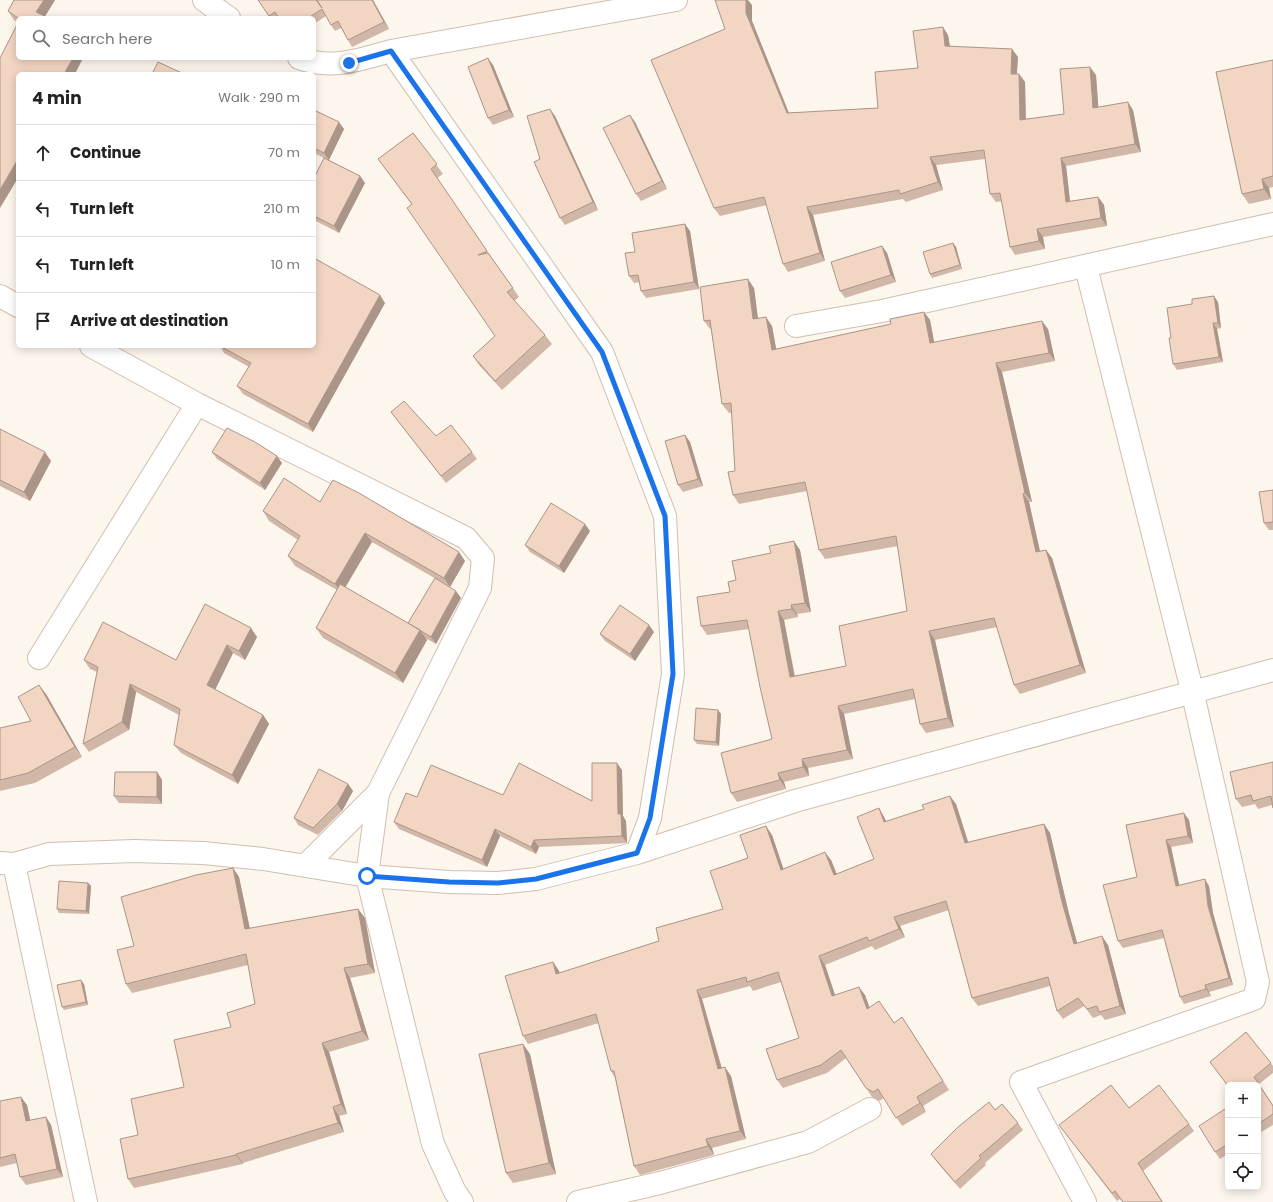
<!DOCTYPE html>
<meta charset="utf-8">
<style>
:root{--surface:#fff;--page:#f2f2f2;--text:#222;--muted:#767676;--line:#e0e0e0}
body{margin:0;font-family:Poppins,sans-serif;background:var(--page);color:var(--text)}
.controls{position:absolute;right:12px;bottom:12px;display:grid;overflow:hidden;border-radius:6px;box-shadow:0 2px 10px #0003}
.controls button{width:36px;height:36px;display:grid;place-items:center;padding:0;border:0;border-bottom:1px solid var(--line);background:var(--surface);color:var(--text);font:20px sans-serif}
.stop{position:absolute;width:12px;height:12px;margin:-9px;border:3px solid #1a73e8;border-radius:50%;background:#fff}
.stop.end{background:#1a73e8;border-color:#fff;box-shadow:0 1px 4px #0008}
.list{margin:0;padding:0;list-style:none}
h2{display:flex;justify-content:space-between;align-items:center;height:52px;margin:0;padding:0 16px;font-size:17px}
h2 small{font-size:13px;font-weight:400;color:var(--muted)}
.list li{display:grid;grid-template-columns:26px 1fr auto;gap:12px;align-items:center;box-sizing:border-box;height:56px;padding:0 16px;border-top:1px solid var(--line)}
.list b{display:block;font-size:15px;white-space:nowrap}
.list em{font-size:13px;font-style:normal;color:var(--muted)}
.icon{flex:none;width:22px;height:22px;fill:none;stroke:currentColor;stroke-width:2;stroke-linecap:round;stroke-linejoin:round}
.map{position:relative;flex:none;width:1273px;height:1202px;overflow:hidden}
.search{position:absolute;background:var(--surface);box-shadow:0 2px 10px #0003;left:16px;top:16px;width:300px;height:44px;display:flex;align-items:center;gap:10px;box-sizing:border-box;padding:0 14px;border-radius:6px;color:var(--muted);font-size:15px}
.panel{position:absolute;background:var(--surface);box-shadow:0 2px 10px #0003;left:16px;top:72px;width:300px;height:276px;border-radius:6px}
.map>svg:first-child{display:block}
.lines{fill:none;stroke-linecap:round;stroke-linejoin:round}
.minor-casing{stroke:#d1beb0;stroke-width:24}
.minor{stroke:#fff;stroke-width:22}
.wall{fill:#d1b7a8}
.shaded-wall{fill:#aa9588}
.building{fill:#f3d5c3;stroke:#aa9588}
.route{stroke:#1a73e8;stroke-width:5}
</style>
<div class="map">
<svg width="1273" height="1202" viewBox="0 0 1273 1202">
<rect width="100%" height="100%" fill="#fdf6ec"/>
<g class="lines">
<g class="minor-casing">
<path id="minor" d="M204,0L229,18
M391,51L602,352L665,516L673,674L650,818L637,853
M299,58C331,70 359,60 391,51L676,0
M0,296L18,306
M796,326L882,311L1273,224
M91,346L197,404L466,538L483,558L480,588L378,793L306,865
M39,658L197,404
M378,793L367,876L433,1144L455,1192L462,1202
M0,863L14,864L49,854L134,851L203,853L263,859L367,876L449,882L498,883L536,879L637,853L795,801L1273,670
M14,864L86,1202
M578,1202L660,1183L808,1142L870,1109
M1085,1202L1021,1082L1254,999L1258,982L1192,690L1086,267"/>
</g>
<use href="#minor" class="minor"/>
</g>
<path class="wall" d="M14,0H55L45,16L18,18V23L14,20L8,11Z
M258,0L320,5L317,0H373L389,29L352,47L348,40L341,28L335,31L331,25L326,16L314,24V18H270Z
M752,5V21L789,113L878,108L948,35L950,46L1018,57L1017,74H1019L1025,82L1026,119L1064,114L1096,75L1098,107L1133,110L1141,152L1066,166L1070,201L1098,197L1104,205L1107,226L1043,237L1045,249L1015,255L1010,247L1002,201L996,202L990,194L985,159L936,165L943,190L906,202L903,199L813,215L825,261L788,272L783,264L767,205L720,216L714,208L725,29Z
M1273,60V187L1269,188L1271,199L1249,204L1242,194Z
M493,65L514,117L493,125L488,118Z
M314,110L344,129L329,160L360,176L365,183L339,233L314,220V178L324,158L314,153Z
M555,116L598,210L565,225L560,218L540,159Z
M635,122L667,189L641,201L636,194Z
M413,133L443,174L437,178L519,297L514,301L545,335L552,344L502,390L479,365L473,356L495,336L412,205L378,159Z
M690,231L699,289L646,298L641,291L640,282L634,283L629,276L635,252Z
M953,243L956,247L962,269L932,278L930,274Z
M882,246L887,253L896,282L845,298L840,291Z
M754,288L758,318L772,326L776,349L891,324L924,312L930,320L934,343L1048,329L1055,361L1002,372L1032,502H1029L1040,551L1046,550L1052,558L1086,673L1020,694L1014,685L997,627L935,640L954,727L926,733L920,724L915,699L844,714L853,759L808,768L809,776L784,782L786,789L737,802L731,793L772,739L749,629L707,635L701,626L730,592L736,580L800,550L811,612L797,614L798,617L784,620L795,676L846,666L907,611L898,546L825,559L819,550L807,491L739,504L733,495L735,471L732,413H729L722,404L711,329H710L704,321Z
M1218,302L1221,328L1217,329L1223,362L1177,370L1173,364L1171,338Z
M385,303L313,432L243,394L237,386L249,367L224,353L220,346H314Z
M391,412L436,436L472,452L477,459L446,483Z
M0,429L51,461L30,501L0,486Z
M685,435L690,442L703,486L683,492L678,485Z
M212,452L282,463L265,490L217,459Z
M1273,490V530H1269L1264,523Z
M320,502L465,561L450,587L372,542L345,587L408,623L461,598L436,644L425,638L427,640L403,683L323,638L316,628L337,590L295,566L288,556L298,540L269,521L263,511Z
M590,531L564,573L530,552L525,545Z
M205,604L257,637L245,660L233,653L215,690L263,715L269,724L238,784L181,753L174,745L179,715L136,692L129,730L89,752L83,744L97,672L90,669L84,660H176Z
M654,632L635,661L605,641L600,634Z
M46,694L82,757L35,783L0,791V728L31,721Z
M721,714L719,746L697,744L694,740Z
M1273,762L1272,805L1258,809L1255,804L1242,807L1236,799Z
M622,770L623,816L626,821L627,843L539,847L536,854L500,836L487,867L399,829L394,822L417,797L503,795L592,801Z
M157,772L162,780V804L119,803L114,796Z
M348,784L353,791L342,811L318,835L298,825L294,818Z
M956,804L968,842L1044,824L1050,833L1068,910L1077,944L1108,945L1126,1014L1105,1020L1101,1015L1093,1018L1084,1006L1063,1019L1057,1011L1050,986L978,1006L972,998L949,910L900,926L905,937L875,950L872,946L825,965L835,995H865L869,1007L885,1009L894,1023L902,1017L949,1090L923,1106L926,1112L902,1126L884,1098L879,1101L872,1097L846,1058L827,1073L783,1088L777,1080L799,1038L781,982L753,991L750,986L702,999L722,1068L731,1076L746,1139L712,1148L714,1155L640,1175L634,1166L615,1078L611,1071L599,1023L528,1044L523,1036L553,962L559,971L560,973L659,941L723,909L748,858L772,835L783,869L831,860L837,874L874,859L879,808L884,817L886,821Z
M1189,820L1193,843L1171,847L1179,886H1209L1213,913L1233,985L1209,992L1211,996L1184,1004L1180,997L1164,938L1123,948L1118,941L1137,877L1126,825Z
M233,868L239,877L250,929L358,909L365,918L375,973L350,978L369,1040L329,1052L347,1114L339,1116L344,1132L243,1163V1164L134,1188L128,1179L138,1135L184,1087L231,1027L255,1004L248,965L132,993L126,984L134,946Z
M88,883L91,886L89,914L59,913L57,909Z
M84,984L88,1005L64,1010L62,1007Z
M530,1054L556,1174L513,1183L506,1173Z
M1210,1062L1271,1063L1273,1066V1073L1259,1084L1273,1105V1125L1258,1134V1085H1228V1086Z
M0,1101L27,1105L30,1120L46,1117L51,1125L63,1177L26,1185L20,1177L17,1163L0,1167Z
M1228,1107V1154L1220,1159L1215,1152Z
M1129,1108L1189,1124L1194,1131L1143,1171L1163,1202H1123L1120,1199L1117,1201L1059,1125Z
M995,1110L1018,1123L1023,1130L985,1163L986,1165L960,1189L936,1161L931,1154Z"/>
<path class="shaded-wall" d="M44,0H55L44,18L36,12Z
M372,0H373L389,29L384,22Z
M746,0H748L752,5V21L792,121L787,113L746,13Z
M943,27L948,35L951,54L945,46Z
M1012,49L1018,57L1016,82L1011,74Z
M73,58H83L75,74H64Z
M488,58L493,65L514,117L509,110Z
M1090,67L1096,75L1099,116L1093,108Z
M1019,74L1025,82L1026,128L1020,120Z
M1128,102L1133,110L1141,152L1135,144Z
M550,109L555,116L598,210L593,202Z
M630,115L635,122L667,189L662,181Z
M339,122L344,129L329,160L324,153Z
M930,157L936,165L943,190L938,182Z
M1061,158L1066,166L1071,210L1066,202Z
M18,159V178L0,208V190Z
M360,176L365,183L339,233L334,226Z
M1262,179L1269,188L1271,199L1264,189Z
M1098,197L1104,205L1107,226L1101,218Z
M807,207L813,215L825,261L820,253Z
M685,224L690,231L699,289L694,282Z
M1037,229L1043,237L1045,249L1039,241Z
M953,243L956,247L962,269L960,265Z
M882,246L887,253L896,282L891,275Z
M748,279L754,288L759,328L753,319Z
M380,295L385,303L313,432L308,424Z
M1214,296L1218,302L1221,328L1218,323Z
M924,312L930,320L936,352L930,343Z
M766,317L772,326L778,359L772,350Z
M1042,321L1048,329L1055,361L1049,353Z
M1213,323L1217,329L1223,362L1219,357Z
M996,363L1002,372L1032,502L1025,493Z
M685,435L690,442L703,486L698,479Z
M45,452L51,461L30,501L24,492Z
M277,456L282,463L265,490L260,483Z
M1023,494L1029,502L1042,561L1036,552Z
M585,524L590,531L564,573L559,566Z
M365,533L372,542L342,593L335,584Z
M794,541L800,550L811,612L805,603Z
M1046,550L1052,558L1086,673L1080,665Z
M459,552L465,561L450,587L444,578Z
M456,591L461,598L436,644L431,637Z
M791,605L797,614L798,617L792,609Z
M778,611L784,620L796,685L790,677Z
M649,625L654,632L635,661L630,654Z
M251,628L257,637L245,660L239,651Z
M420,630L427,640L403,683L395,673Z
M929,631L935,640L954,727L948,718Z
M227,645L233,653L213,694L207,685Z
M130,684L136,692L129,730L122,722Z
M39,685L46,694L82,757L75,747Z
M838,706L844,714L853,759L847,750Z
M718,710L721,714L719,746L716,742Z
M263,715L269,724L238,784L232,775Z
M802,759L808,768L809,776L803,767Z
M617,763L622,770L623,816L626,821L627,843L622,836L618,814Z
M157,772L162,780V804L157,797Z
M778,773L784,782L786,789L780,780Z
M348,784L353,791L342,811L337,804Z
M950,796L956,804L971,851L965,843Z
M879,808L884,817L890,830L884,822Z
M1184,813L1189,820L1193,843L1188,836Z
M1044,824L1050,833L1068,910L1080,953L1074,944L1062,902Z
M766,826L772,835L787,879L781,870Z
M495,829L500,836L487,867L482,860Z
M534,840L539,847L536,854L531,847Z
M1166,840L1171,847L1181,893L1176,886Z
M825,852L831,860L840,883L834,875Z
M233,868L239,877L252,939L245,929Z
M1205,879L1209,886L1213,913L1233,985L1229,978L1208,906Z
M88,883L91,886L89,914L86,911Z
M358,909L365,918L375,973L368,964Z
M894,917L900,926L905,937L899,929Z
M1102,936L1108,945L1126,1014L1120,1006Z
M819,956L825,965L838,1004L832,996Z
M553,962L559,971L562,983L556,974Z
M344,968L350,978L369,1040L362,1031Z
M81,980L84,984L88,1005L86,1002Z
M1205,985L1209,992L1211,996L1206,989Z
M859,987L865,995L873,1017L867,1009Z
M697,990L702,999L724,1077L718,1069Z
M902,1017L908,1026L949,1090L943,1081Z
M322,1043L329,1052L347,1114L341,1104Z
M523,1044L530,1054L556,1174L549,1163Z
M725,1067L731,1076L746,1139L740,1131Z
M21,1097L27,1105L32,1129L26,1121Z
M917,1097L923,1106L926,1112L920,1103Z
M333,1107L339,1116L344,1132L338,1123Z
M46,1117L51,1125L63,1177L57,1169Z
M706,1139L712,1148L714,1155L708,1146Z
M236,1154L243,1163V1164L236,1155Z"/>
<path class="building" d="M14,0H44L36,12L49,18H18L8,11Z
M258,0H316L322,8L317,0H372L384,22L348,40L338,21L331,25L322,9L308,18H279L275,12L269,16Z
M715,0H746V13L787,113L878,108L875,72L918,68L913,31L943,27L945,46L1012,49L1011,74H1019L1020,120L1064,114L1060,69L1090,67L1093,108L1128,102L1135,144L1061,158L1066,202L1098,197L1101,218L1037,229L1039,241L1010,247L1000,193L990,194L984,150L930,157L938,182L900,194L899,190L807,207L820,253L783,264L764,197L714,208L651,60L725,29Z
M18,23V58H73L64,74H18V159L0,190V58Z
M488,58L509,110L488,118L468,67Z
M1273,60V176L1262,179L1264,189L1242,194L1216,72Z
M158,62L184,74H152Z
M550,109L593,202L560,218L534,162L540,159L527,116Z
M314,110L339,122L324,153L314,148Z
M630,115L662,181L636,194L603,128Z
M413,133L437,164L431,169L487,251L478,255L488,253L513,288L507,292L545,335L495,381L473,356L495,336L407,208L412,204L378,159Z
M324,158L360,176L334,226L314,216V178Z
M685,224L694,282L641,291L638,275L629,276L625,253L635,252L632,233Z
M953,243L960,265L930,274L923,252Z
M882,246L891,275L840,291L831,262Z
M314,258L380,295L308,424L237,386L251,363L220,346H314Z
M748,279L753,319L766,317L772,350L891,324L890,319L924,312L930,343L1042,321L1049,353L996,363L1025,493L1023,494L1036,552L1046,550L1080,665L1014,685L994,618L929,631L948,718L920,724L913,689L838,706L847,750L802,759L803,767L778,773L780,780L731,793L721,753L772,739L760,687L747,620L701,626L697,597L730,592L728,582L736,580L732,561L771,553L769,546L794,541L805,603L791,605L792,609L778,611L790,677L846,666L839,626L907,611L896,536L819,550L805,482L733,495L728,472L735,471L731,403L722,404L710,320L704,321L700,287Z
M1214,296L1218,323H1213L1219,357L1173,364L1169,338H1171L1167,308L1192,304V299Z
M404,401L436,436L451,425L472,452L441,476L391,412Z
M227,428L255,442L277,456L260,483L212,452Z
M0,429L45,452L24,492L0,480Z
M685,435L698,479L678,485L665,441Z
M284,478L320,502L333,480L359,493L459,552L444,578L365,533L335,584L288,556L300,536L263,511Z
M1273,490V522L1264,523L1259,492Z
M551,503L585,524L559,566L525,545Z
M435,578L456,591L431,637L408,623Z
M340,584L420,630L395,673L316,628Z
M205,604L251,628L239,651L227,645L207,685L263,715L232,775L174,745L180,709L130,684L122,722L83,744L98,667L84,660L103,622L176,660Z
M620,605L649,625L630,654L600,634Z
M39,685L75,747L28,773L0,780V728L31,721L18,697Z
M696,708L718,710L716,742L694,740Z
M1273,762V808L1271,796L1253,801L1251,795L1236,799L1230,772Z
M519,763L592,801V763H617L618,814H621L622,836L534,840L531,847L495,829L482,860L394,822L406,793L417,797L431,765L503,795Z
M319,769L348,784L337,804L313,828L294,818Z
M115,772H157V797L114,796Z
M950,796L965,843L1044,824L1062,902L1074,944L1102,936L1120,1006L1099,1012L1097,1006L1087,1009L1078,998L1057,1011L1048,977L972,998L946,901L894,917L899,929L869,941L867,937L819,956L832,996L859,987L867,1009L879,1001L894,1023L902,1017L943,1081L917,1097L920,1103L896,1118L878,1089L873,1092L866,1088L841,1050L821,1065L777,1080L766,1049L799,1038L778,972L747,982L746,977L697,990L718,1069L725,1067L740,1131L706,1139L708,1146L634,1166L614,1071H611L596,1014L523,1036L505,976L553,962L556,974L659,941L656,928L723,909L710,871L748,858L740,835L766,826L781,870L825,852L834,875L874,859L857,817L879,808L884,822L924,809L922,805Z
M1184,813L1188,836L1166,840L1176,886L1205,879L1208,906L1229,978L1205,985L1206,989L1180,997L1162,930L1118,941L1103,885L1137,877L1126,825Z
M233,868L245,929L358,909L368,964L344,968L362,1031L322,1043L341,1104L333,1107L338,1123L236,1154V1155L128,1179L120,1139L138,1135L131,1099L184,1087L174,1040L231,1027L227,1013L255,1004L246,954L126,984L117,950L134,946L121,897L196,875Z
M59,881L88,883L86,911L57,909Z
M81,980L86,1002L62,1007L57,985Z
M1246,1032L1271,1063L1254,1077L1273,1106V1114L1258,1124V1085H1228V1086L1210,1062Z
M523,1044L549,1163L506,1173L479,1054Z
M1111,1085L1129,1108L1159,1085L1189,1124L1138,1163L1162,1202H1123L1115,1191L1112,1193L1059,1125Z
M21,1097L26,1121L46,1117L57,1169L20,1177L15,1154L0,1158V1101Z
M989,1102L995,1110L1002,1104L1018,1123L979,1156L981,1158L955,1182L931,1154L958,1127Z
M1228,1107V1144L1215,1152L1199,1126Z"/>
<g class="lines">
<path class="route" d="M349,63L391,51L602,352L665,516L673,674L650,818L637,853L536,879L498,883L449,882L367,876"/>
</g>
</svg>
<div class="controls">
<button>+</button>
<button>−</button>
<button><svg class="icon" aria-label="locate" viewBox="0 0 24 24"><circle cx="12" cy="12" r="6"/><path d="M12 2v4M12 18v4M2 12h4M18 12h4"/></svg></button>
</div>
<div class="stop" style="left:367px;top:876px"></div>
<div class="stop end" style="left:349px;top:63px"></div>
<div class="search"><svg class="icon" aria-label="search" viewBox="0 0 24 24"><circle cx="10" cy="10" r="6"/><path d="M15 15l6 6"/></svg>Search here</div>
<section class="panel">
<h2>4 min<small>Walk · 290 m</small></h2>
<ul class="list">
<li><svg class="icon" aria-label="ahead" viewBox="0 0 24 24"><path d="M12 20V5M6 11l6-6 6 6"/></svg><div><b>Continue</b></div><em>70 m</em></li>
<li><svg class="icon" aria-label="left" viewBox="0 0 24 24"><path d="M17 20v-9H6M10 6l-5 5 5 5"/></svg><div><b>Turn left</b></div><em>210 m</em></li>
<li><svg class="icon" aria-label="left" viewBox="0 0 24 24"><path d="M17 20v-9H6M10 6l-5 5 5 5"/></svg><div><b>Turn left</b></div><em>10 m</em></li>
<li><svg class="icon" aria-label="arrive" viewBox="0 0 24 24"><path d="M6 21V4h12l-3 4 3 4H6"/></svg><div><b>Arrive at destination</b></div></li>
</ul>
</section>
</div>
